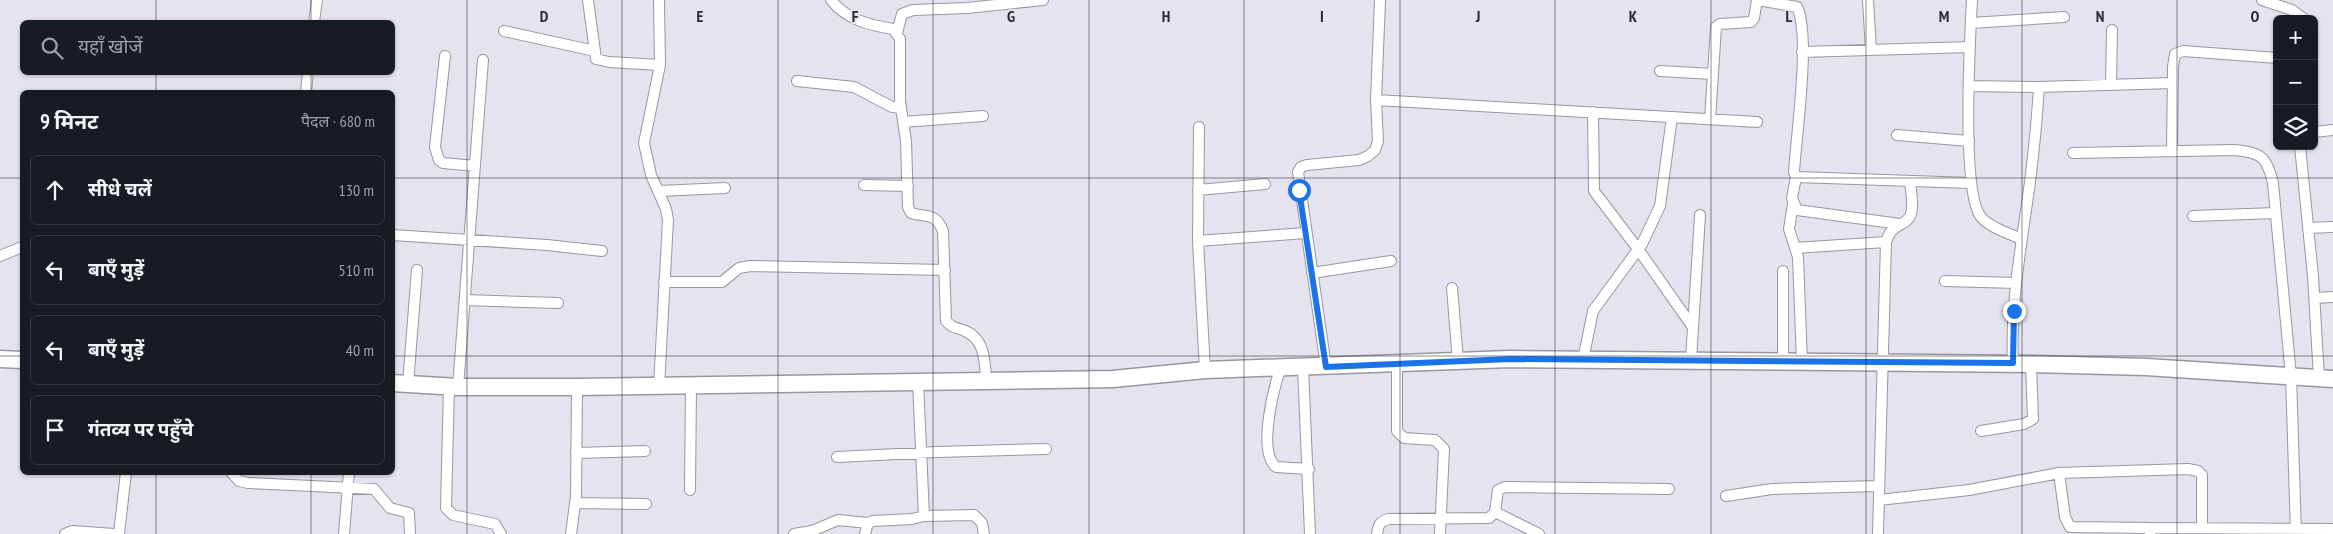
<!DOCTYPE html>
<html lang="hi">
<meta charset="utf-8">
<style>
:root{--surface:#171b24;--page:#242831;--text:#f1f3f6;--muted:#9ea1a6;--line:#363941}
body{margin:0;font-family:"PT Sans Narrow","Noto Sans Devanagari",sans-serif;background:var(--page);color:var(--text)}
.controls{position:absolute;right:15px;top:15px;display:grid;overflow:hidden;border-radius:8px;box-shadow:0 1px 4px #0004}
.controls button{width:45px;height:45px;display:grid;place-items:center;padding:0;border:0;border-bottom:1px solid var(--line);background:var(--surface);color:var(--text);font:25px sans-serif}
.stop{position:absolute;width:15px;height:15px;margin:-11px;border:4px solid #1a73e8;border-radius:50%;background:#fff}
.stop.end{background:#1a73e8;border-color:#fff;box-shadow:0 1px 5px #0008}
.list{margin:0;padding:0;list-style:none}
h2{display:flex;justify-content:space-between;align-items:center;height:65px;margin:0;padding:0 20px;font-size:21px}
h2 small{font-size:16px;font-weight:400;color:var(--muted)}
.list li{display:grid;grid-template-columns:32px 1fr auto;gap:15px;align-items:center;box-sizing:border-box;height:70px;margin:0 10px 10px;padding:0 10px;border:1px solid var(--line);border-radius:8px}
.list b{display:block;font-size:19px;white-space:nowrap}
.list em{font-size:16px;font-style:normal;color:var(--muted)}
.icon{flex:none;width:28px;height:28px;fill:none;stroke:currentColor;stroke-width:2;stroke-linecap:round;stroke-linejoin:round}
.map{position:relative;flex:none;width:2333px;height:534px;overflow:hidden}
.search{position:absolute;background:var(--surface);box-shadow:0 1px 4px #0004;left:20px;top:20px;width:375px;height:55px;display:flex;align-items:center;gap:12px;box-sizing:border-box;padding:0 18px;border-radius:8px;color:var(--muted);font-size:19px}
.panel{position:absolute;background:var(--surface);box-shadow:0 1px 4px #0004;left:20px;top:90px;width:375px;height:385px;border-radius:8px}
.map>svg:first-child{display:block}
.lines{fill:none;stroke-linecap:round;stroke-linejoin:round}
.minor-casing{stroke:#9797a2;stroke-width:12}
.primary-casing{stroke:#9797a2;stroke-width:19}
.minor{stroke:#fff;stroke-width:10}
.primary{stroke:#fff;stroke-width:16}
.route{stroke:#1a73e8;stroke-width:6}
.grid{fill:none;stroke:#2c2b30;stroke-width:1;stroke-opacity:0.55}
.grid-label{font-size:16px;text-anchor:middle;font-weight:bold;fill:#2c2b30;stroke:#e4e3ef;stroke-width:4;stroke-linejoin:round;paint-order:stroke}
</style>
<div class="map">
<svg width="2333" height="534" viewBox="0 0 2333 534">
<rect width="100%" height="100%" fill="#e4e3ef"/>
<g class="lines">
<g class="minor-casing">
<path id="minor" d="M588,0L596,59L609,62L660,65
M659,0L660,65L644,143L651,175L666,209L668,220L659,386
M831,0C847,20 869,25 893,29L900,39V101L906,141L908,207L911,213C928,218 935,212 943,231L946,321C951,327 956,328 963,330C985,338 985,361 986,380
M1758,0L1797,7C1811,35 1796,137 1794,172L1796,177L1971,183
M1868,0L1871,50
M1972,0C1970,38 1961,192 1981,217C1990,228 2009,233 2021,239
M2262,0L2292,10L2304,19
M314,22L317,0
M1971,23L2064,17
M504,31L595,51
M897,33L902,14L913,10L967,8L1043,0
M1802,52L1970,47
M445,56L435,147L439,160L443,163L475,166
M1660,71L1713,74
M797,81L854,87L892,107L901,108
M2111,85L2112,30
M1969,86L2039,87
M306,92L308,72
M1376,100L1757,122
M1593,112L1594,191L1638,249L1692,326
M1710,119L1716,27L1720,24L1751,22L1754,18L1757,0
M903,122L983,116
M1199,127L1198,241L1205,370
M2314,132L2333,130
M1897,135L1969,141
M2300,146L2313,276L2319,378
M2172,151L2173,67L2175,54L2183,51L2277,58
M2073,153L2234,150C2261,152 2267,157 2273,183L2291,376L2296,534
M1796,177L1792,198L1797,210L1900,224
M864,185L908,186
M1198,190L1265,184
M659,191L725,188
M1793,204L1789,229L1798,257L1802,362
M2193,216L2276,213
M2308,228L2333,227
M392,235L547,245L602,251
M1198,241L1305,233
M1795,248L1886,242
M0,256L22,247
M1783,271V362
M1312,273L1391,261
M1945,281L2016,283
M664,282H722L739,268L750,266L945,270
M1452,288L1458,361
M2315,298L2333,297
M465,300L558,303
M1583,360L1593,311L1642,244L1660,206L1672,117
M1691,360L1700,215
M1397,363V431L1404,438L1435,440L1444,449L1440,534
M2013,363C2010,302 2022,242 2030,182C2034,150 2037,119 2039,87L2173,83
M1281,367C1274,387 1257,451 1276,467L1309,469
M1303,367L1310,534
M1326,367L1298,172L1301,167L1307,165L1359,160L1368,156L1375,150L1378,141L1376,100L1380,0
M408,384L417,270
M449,386L446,508L453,515L495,524L501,534
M458,387L483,60
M1981,431L2024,424L2033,419L2031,364
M576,453L645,451
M837,457L937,452L1046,449
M231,472L239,481L248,483L374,489L390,508L409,513L410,534
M2059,473L2065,517L2070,527L2150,528
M690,490L691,385
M1726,496L1772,489L1879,486
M1879,500L1969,490L2059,473L2188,469L2198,471L2202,475V528
M575,503L646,504
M1495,512L1539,534
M924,516L974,515L982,523L984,534
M65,534L72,531L114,534
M119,534L126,472
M344,534L349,472
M571,534L576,496L577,387
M794,534L812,531L838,520L868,523
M865,534L868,523L873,521L912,519L924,516L918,381
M1377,534C1378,525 1380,521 1389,519L1489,518L1495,512L1498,490L1505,487L1669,489
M1878,534L1886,242C1891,222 1907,227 1911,214C1914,205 1911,191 1910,182
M2150,534V528L2333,529"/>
</g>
<g class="primary-casing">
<path id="primary" d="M0,359L22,360
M392,383L458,387H577L1113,379L1205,370L1510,359L2031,364L2146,367L2333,379"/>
</g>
<use href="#minor" class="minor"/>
<use href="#primary" class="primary"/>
</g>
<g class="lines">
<path class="route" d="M1299,190L1326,367L1510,359L2013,363L2014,311"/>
</g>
<path class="grid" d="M156,0V22M311,0V22M467,0V534M622,0V534M778,0V534M933,0V534M1089,0V534M1244,0V534M1400,0V534M1555,0V534M1711,0V534M1866,0V534M2022,0V534M2177,0V534M156,72V92M311,72V92M0,178H22M392,178H2333M0,356H22M392,356H2333M156,472V534M311,472V534"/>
<g class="grid-label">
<text x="544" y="22">D</text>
<text x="700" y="22">E</text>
<text x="855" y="22">F</text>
<text x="1011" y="22">G</text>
<text x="1166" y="22">H</text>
<text x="1322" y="22">I</text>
<text x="1478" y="22">J</text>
<text x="1633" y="22">K</text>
<text x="1789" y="22">L</text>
<text x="1944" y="22">M</text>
<text x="2100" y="22">N</text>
<text x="2255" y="22">O</text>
</g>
</svg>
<div class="controls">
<button>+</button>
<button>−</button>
<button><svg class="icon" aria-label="layers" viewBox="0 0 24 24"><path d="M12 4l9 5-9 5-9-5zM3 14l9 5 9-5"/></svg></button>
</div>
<div class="stop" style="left:1299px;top:190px"></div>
<div class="stop end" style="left:2014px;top:311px"></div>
<div class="search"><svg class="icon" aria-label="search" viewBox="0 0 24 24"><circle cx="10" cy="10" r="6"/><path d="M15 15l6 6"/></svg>यहाँ खोजें</div>
<section class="panel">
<h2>9 मिनट<small>पैदल · 680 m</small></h2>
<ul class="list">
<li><svg class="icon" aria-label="ahead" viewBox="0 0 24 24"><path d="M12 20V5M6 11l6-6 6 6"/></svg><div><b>सीधे चलें</b></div><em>130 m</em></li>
<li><svg class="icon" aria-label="left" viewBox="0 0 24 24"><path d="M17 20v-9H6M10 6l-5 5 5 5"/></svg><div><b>बाएँ मुड़ें</b></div><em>510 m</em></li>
<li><svg class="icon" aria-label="left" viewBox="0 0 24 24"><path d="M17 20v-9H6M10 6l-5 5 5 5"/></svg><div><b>बाएँ मुड़ें</b></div><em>40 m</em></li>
<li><svg class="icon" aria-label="arrive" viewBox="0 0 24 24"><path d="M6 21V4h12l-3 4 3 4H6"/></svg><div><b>गंतव्य पर पहुँचे</b></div></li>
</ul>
</section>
</div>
